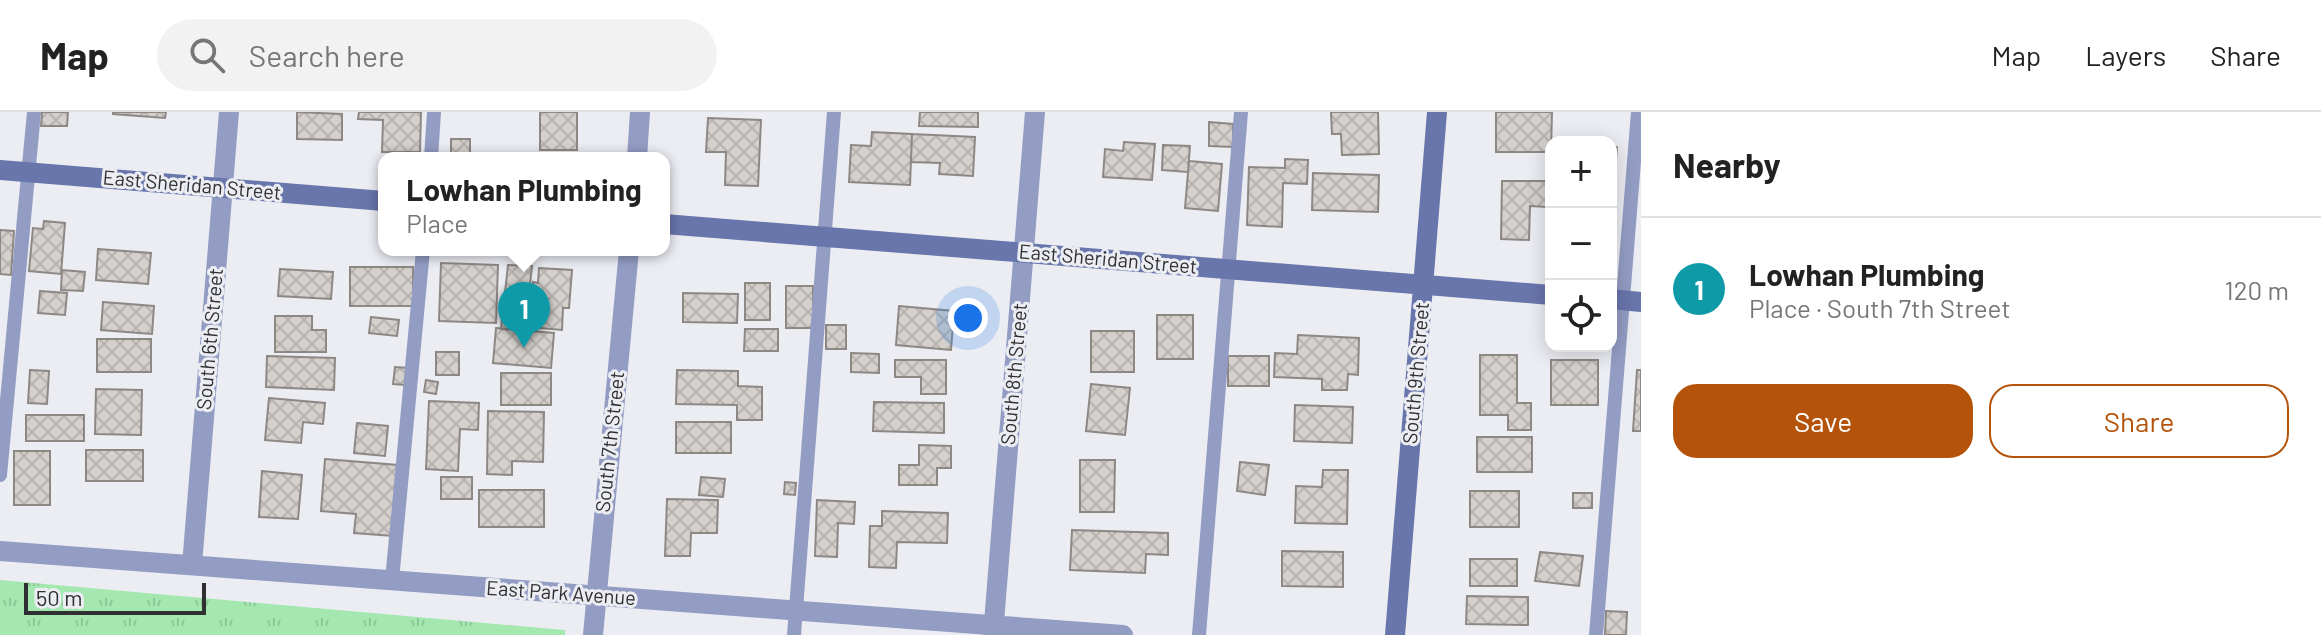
<!DOCTYPE html>
<meta charset="utf-8">
<style>
:root{--surface:#fff;--page:#f2f2f2;--text:#222;--muted:#767676;--line:#e0e0e0;--accent:#b45309}
body{margin:0;font-family:Barlow,sans-serif;background:var(--page);color:var(--text)}
.controls{position:absolute;right:24px;top:24px;display:grid;overflow:hidden;border-radius:16px;box-shadow:0 4px 20px #0003}
.controls button{width:72px;height:72px;display:grid;place-items:center;padding:0;border:0;border-bottom:2px solid var(--line);background:var(--surface);color:var(--text);font:40px sans-serif}
.scale{position:absolute;left:24px;bottom:20px;width:182px;box-sizing:border-box;padding-left:8px;border:4px solid #303032;border-top:0;font-size:22px;line-height:28px;white-space:nowrap;color:#303032;-webkit-text-stroke:6px #ebedf3;paint-order:stroke}
.you{position:absolute;left:968px;top:206px;width:28px;height:28px;margin:-20px;border:6px solid #fff;border-radius:50%;background:#1a73e8;box-shadow:0 0 0 12px #1a73e833}
.badge{display:grid;place-items:center;width:52px;height:52px;border-radius:50%;background:var(--accent);color:#fff;font-size:26px;font-weight:700}
.pin{position:absolute;translate:-50% -66px;filter:drop-shadow(0 2px 4px #0008)}
.pin::after{content:'';position:absolute;top:42px;width:28px;height:24px;background:inherit;clip-path:polygon(0 0,100% 0,50% 100%)}
.popup{position:absolute;left:378px;top:40px;width:292px;height:104px;box-sizing:border-box;display:grid;place-content:center;border-radius:16px;background:var(--surface);filter:drop-shadow(0 2px 6px #0005);font-size:26px;white-space:nowrap;color:var(--muted)}
.popup b{font-size:30px;color:var(--text)}
.popup::after{content:'';position:absolute;left:50%;top:100%;margin-left:-16px;border:16px solid transparent;border-top-color:var(--surface)}
.list{margin:0;padding:0;list-style:none}
h2{display:flex;justify-content:space-between;align-items:center;height:104px;margin:0;padding:0 32px;font-size:34px}
h2 small{font-size:26px;font-weight:400;color:var(--muted)}
.list li{display:grid;grid-template-columns:52px 1fr auto;gap:24px;align-items:center;box-sizing:border-box;height:144px;padding:0 32px;border-top:2px solid var(--line)}
.list b{display:block;font-size:30px;white-space:nowrap}
.list p{margin:0;font-size:26px;white-space:nowrap;color:var(--muted)}
.list em{font-size:26px;font-style:normal;color:var(--muted)}
.actions{display:flex;gap:16px;padding:24px 32px}
.actions a{flex:1;padding:18px 0;border:2px solid var(--accent);border-radius:24px;text-align:center;font-size:28px;color:var(--accent)}
.actions .main{background:var(--accent);color:#fff}
.icon{flex:none;width:44px;height:44px;fill:none;stroke:currentColor;stroke-width:2;stroke-linecap:round;stroke-linejoin:round}
.map{position:relative;flex:none;width:1641px;height:523px;overflow:hidden}
header{display:flex;align-items:center;gap:48px;box-sizing:border-box;height:112px;padding:0 40px;background:var(--surface);border-bottom:2px solid var(--line)}
header strong{font-size:38px}
nav{display:flex;gap:44px;margin-inline-start:auto;font-size:28px}
.search{width:560px;height:72px;background:var(--page);display:flex;align-items:center;gap:20px;box-sizing:border-box;padding:0 28px;border-radius:44px;color:var(--muted);font-size:30px}
main{display:flex}
aside{flex:1;background:var(--surface)}
.map>svg:first-child{display:block}
.grass{fill:url(#grass-tufts)}
.building{fill:url(#building-cross-hatch);stroke:#8e8885;stroke-width:2}
.lines{fill:none;stroke-linecap:round;stroke-linejoin:round}
.lane{stroke:#939dc3;stroke-width:14}
.street{stroke:#939dc3;stroke-width:20}
.secondary{stroke:#6976ac;stroke-width:20}
.labels{text-anchor:middle;stroke-width:6;stroke-linejoin:round;paint-order:stroke}
.street-label{font-size:20px;fill:#303032;stroke:#ebedf3}
</style>
<header>
<strong>Map</strong>
<div class="search"><svg class="icon" aria-label="search" viewBox="0 0 24 24"><circle cx="10" cy="10" r="6"/><path d="M15 15l6 6"/></svg>Search here</div>
<nav><a>Map</a><a>Layers</a><a>Share</a></nav>
</header>
<main>
<div class="map">
<svg width="1641" height="523" viewBox="0 0 1641 523">
<defs>
<pattern id="grass-tufts" width="24" height="20" patternUnits="userSpaceOnUse" patternTransform="scale(2)"><rect width="24" height="20" fill="#a4e8b0"/><path d="M3 7l-1-3M5 7V3M7 7l1-3M15 17l-1-3M17 17v-4M19 17l1-3" fill="none" stroke="#8ec798"/></pattern>
<pattern id="building-cross-hatch" width="8" height="8" patternUnits="userSpaceOnUse" patternTransform="scale(2)"><rect width="8" height="8" fill="#d5d0cc"/><path d="M0 0l8 8M0 8l8-8" fill="none" stroke="#b7b3b0"/></pattern>
</defs>
<rect width="100%" height="100%" fill="#ebedf3"/>
<path class="grass" d="M0,468L565,518V523H0Z"/>
<path class="building" d="M42,0H68L67,14H41Z
M113,0H166L165,6L113,2Z
M297,0L342,2V28L297,27Z
M359,0H421L420,40H382L383,8L358,7Z
M540,0H577V38H540Z
M920,0H978V15L919,14Z
M1331,0H1378L1379,42L1342,43L1341,22H1332Z
M1496,0H1552L1551,40H1496Z
M708,6L761,8L758,74L725,73L726,40H706Z
M1209,10L1233,12V35L1209,34Z
M872,20L912,22L910,73L849,70L851,33L871,34Z
M912,22L975,25L973,64L939,62L940,51L911,50Z
M451,27H470V46H451Z
M1124,30L1155,32L1152,68L1103,65L1105,37L1123,39Z
M1163,33L1190,34L1188,60L1162,58Z
M1611,34L1617,35L1615,60H1611Z
M1285,47L1308,48L1307,72L1283,71L1282,115L1247,113L1249,55L1285,56Z
M1189,49L1222,52L1218,99L1185,96Z
M1313,61L1379,63L1378,100L1312,98Z
M1502,69H1548V95L1530,94L1529,128L1501,127Z
M44,109L65,111L61,162L29,159L33,116L43,117Z
M0,118L14,119L11,163L0,162Z
M98,137L151,141L148,172L96,168Z
M441,151L498,153L496,211L439,209Z
M508,153L532,154L525,218L501,217Z
M350,155H413V194H350Z
M539,156L572,158L569,196H563L562,218L529,215L533,170L538,171Z
M280,157L333,160L331,187L278,184Z
M62,158L85,160L83,179L61,178Z
M745,171H770V208H745Z
M786,174H813V216H786Z
M40,179L67,181L65,203L38,201Z
M683,181L738,182L737,211L683,210Z
M103,190L154,194L152,222L101,218Z
M899,194L954,199L951,238L896,233Z
M1157,203H1193V247H1157Z
M275,204H312V218H326V240H275Z
M371,205L399,208L397,224L369,221Z
M826,213H846V237H826Z
M496,216L554,221L551,256L493,251Z
M745,217H778V239H744Z
M1091,219H1134V260H1091Z
M1298,223L1359,226L1358,263L1348,262L1347,278H1322V267L1274,265L1275,241L1297,242Z
M97,227H151V260H97Z
M436,240H459V263H436Z
M851,241L879,242V261L851,260Z
M1480,243H1517V291H1531V318H1508V303H1480Z
M267,244L335,246L334,278L266,275Z
M1228,244H1269V274H1228Z
M895,248H946V282H921V265H895Z
M1551,248H1598V293H1551Z
M395,255L408,256L406,273L393,272Z
M30,258L49,259L47,292L28,291Z
M677,258L738,259V274L762,275V308H737V293L676,292Z
M1637,258H1641V319H1633Z
M501,261H551V293H501Z
M426,268L438,270L436,282L424,280Z
M1091,272L1130,276L1125,323L1086,319Z
M96,277L142,278L141,323L95,322Z
M269,286L325,291L323,312L303,310L301,331L265,328Z
M429,289L479,291L478,318L460,317L458,359L426,357Z
M874,290L944,291V321L873,319Z
M1295,293L1353,295L1352,331L1294,329Z
M488,299L544,300L543,350L512,349V363L487,362Z
M26,303H84V329H26Z
M676,310H731V341H676Z
M357,311L388,314L385,344L354,341Z
M1477,325H1532V360H1477Z
M919,333L951,334V356H937V373H899V353H919Z
M86,338H143V369H86Z
M14,339H50V393H14Z
M325,347L398,353L393,424L354,421L356,402L321,399Z
M1080,348H1115L1114,400H1080Z
M1240,350L1269,353L1265,383L1237,379Z
M1323,358H1348L1347,412L1295,411L1296,374L1322,375Z
M262,359L302,363L298,407L259,405Z
M441,365H472V387H441Z
M701,365L725,367L723,385L699,383Z
M785,370L796,371L795,383L784,382Z
M479,378H544V415H479Z
M1470,379H1519V415H1470Z
M1573,381H1592V396H1573Z
M667,387L718,388L717,421H691L690,444H665Z
M817,388L855,390L854,412L838,411L837,445L815,444Z
M882,399L948,401L947,431L897,430L896,456L869,455L870,414H882Z
M1072,418L1168,421V443L1146,442L1145,461L1070,458Z
M1282,439L1343,440V475L1282,474Z
M1540,440L1583,444L1579,474L1535,469Z
M1470,447H1517V474H1470Z
M1467,484L1528,485V513L1466,512Z
M1606,499L1627,500L1626,523H1605Z"/>
<g class="lines">
<path class="lane" d="M431,46L434,0
M0,363L34,0
M392,468L423,138
M794,523L834,0
M1199,523L1241,0
M1596,523L1638,0"/>
<path class="street" d="M637,46L640,0
M0,439L1123,523
M192,453L229,0
M593,523L629,138
M993,523L1035,0"/>
<path class="secondary" d="M0,58L384,89
M664,112L1551,183
M1611,187L1641,190
M1395,523L1437,0"/>
</g>
<g class="labels">
<g class="street-label">
<text transform="translate(192 73) rotate(5)" y="7">East Sheridan Street</text>
<text transform="translate(1108 147) rotate(5)" y="7">East Sheridan Street</text>
<text transform="translate(210 227) rotate(-85)" y="7">South 6th Street</text>
<text transform="translate(1416 261) rotate(-85)" y="7">South 9th Street</text>
<text transform="translate(1014 262) rotate(-85)" y="7">South 8th Street</text>
<text transform="translate(610 330) rotate(-84)" y="7">South 7th Street</text>
<text transform="translate(561 481) rotate(4)" y="7">East Park Avenue</text>
</g>
</g>
</svg>
<div class="controls">
<button>+</button>
<button>−</button>
<button><svg class="icon" aria-label="locate" viewBox="0 0 24 24"><circle cx="12" cy="12" r="6"/><path d="M12 2v4M12 18v4M2 12h4M18 12h4"/></svg></button>
</div>
<div class="scale">50 m</div>
<div class="you"></div>
<div class="pin badge" style="left:524px;top:236px;background:#0f9aa8">1</div>
<div class="popup"><b>Lowhan Plumbing</b>Place</div>
</div>
<aside>
<h2>Nearby<small></small></h2>
<ul class="list">
<li><span class="badge" style="background:#0f9aa8">1</span><div><b>Lowhan Plumbing</b><p>Place · South 7th Street</p></div><em>120 m</em></li>
</ul>
<div class="actions"><a class="main">Save</a><a>Share</a></div>
</aside>
</main>
